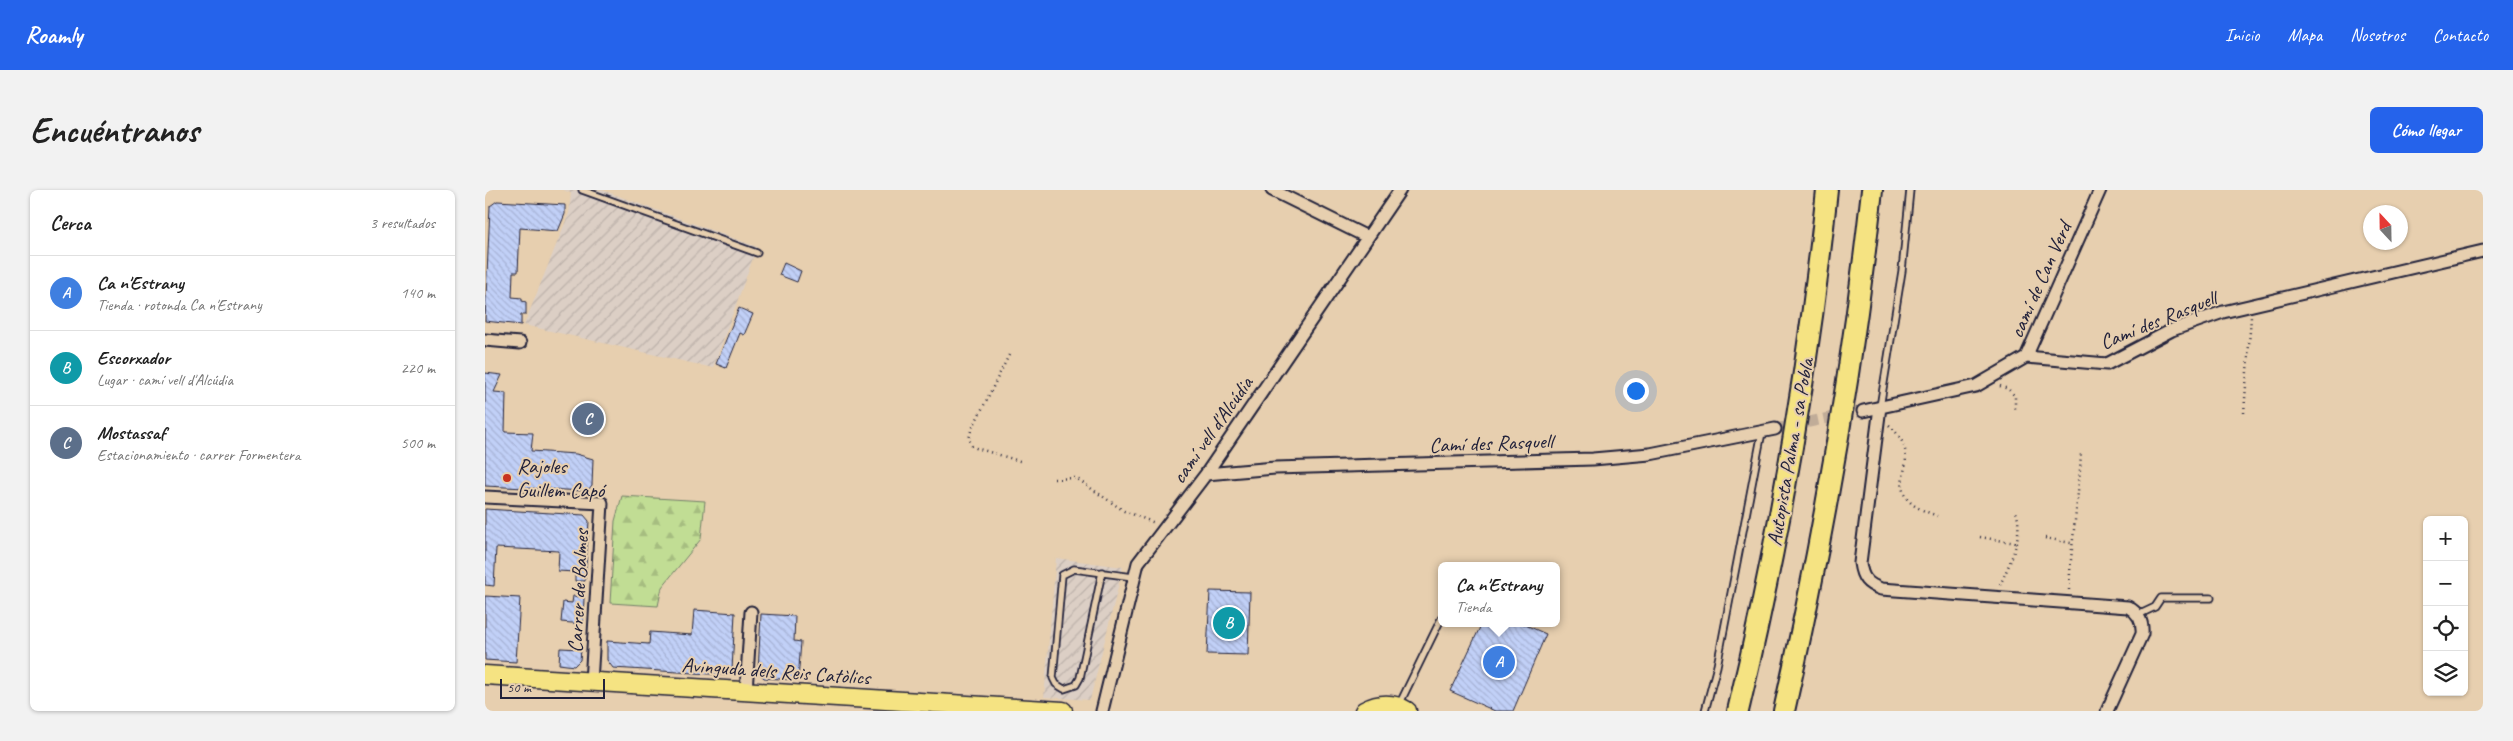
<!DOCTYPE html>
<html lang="es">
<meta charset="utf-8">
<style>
:root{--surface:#fff;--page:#f2f2f2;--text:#222;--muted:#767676;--line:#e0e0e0;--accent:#2563eb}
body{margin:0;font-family:Caveat,sans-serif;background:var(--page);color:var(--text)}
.controls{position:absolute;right:15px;bottom:15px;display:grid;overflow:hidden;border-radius:8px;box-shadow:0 1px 4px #0004}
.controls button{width:45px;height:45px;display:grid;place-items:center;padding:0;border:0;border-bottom:1px solid var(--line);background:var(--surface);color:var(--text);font:25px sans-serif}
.compass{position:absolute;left:1878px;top:15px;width:45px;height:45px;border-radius:50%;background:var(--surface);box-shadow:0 1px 4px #0004;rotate:338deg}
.scale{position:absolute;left:15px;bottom:12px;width:105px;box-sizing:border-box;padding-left:5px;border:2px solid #22223b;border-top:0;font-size:14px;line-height:18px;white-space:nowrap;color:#22223b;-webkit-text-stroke:4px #e7cfaf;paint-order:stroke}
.you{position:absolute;left:1150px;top:200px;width:18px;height:18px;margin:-12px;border:4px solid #fff;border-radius:50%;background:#1a73e8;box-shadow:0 0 0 8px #1a73e833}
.badge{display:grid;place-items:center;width:32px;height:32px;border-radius:50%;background:var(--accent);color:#fff;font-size:16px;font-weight:700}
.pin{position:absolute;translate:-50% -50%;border:2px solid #fff;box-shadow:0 1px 5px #0006}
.popup{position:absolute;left:953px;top:372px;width:122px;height:65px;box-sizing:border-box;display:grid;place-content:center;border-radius:8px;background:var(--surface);filter:drop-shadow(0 1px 4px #0005);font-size:16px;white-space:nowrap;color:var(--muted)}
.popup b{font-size:19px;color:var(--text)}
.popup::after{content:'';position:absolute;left:50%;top:100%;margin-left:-10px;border:10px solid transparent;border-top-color:var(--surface)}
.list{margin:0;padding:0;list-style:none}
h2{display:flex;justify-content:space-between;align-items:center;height:65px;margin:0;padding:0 20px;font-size:21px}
h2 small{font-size:16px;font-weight:400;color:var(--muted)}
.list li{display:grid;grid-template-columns:32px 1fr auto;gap:15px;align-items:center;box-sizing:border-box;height:75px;padding:0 20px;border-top:1px solid var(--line)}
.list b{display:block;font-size:19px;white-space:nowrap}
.list p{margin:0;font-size:16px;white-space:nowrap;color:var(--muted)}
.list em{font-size:16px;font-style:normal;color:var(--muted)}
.icon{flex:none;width:28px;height:28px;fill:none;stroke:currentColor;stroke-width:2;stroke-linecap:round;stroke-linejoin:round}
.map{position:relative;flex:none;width:1998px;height:521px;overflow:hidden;border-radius:8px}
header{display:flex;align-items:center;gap:30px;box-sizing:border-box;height:70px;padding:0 25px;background:var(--accent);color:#fff}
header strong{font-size:24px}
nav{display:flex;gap:28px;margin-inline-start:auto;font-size:18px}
.intro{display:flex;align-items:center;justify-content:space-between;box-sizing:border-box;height:120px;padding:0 30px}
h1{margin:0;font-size:35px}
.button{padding:12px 22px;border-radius:8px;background:var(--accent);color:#fff;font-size:18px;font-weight:700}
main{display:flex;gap:30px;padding:0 30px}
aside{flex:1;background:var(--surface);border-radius:8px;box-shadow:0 1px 4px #0004}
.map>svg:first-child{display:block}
.industrial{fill:url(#industrial-furrows)}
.forest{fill:url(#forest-firs);stroke:#728068}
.building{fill:url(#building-back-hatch);stroke:#22223b}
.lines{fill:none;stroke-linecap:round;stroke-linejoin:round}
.street-tunnel{stroke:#c0ac98;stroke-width:11;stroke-dasharray:11 5.5;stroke-linecap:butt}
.lane-casing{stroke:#22223b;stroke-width:9}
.street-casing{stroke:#22223b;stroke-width:15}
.primary-casing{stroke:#22223b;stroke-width:21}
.highway-casing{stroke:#22223b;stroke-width:24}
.path{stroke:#22223b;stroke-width:2.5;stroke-dasharray:1 4;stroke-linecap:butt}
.lane{stroke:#e7cfaf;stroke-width:5.5}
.street{stroke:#e7cfaf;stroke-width:11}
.primary{stroke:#f5e382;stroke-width:18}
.highway{stroke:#f5e382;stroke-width:20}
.poi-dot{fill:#c8321e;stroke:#e7cfaf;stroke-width:2}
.labels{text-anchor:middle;stroke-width:4;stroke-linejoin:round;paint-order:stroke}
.street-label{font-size:21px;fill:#22223b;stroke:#e7cfaf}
.poi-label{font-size:21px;fill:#22223b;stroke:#e7cfaf;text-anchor:start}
</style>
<header>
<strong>Roamly</strong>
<nav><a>Inicio</a><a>Mapa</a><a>Nosotros</a><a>Contacto</a></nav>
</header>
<div class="intro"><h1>Encuéntranos</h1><a class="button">Cómo llegar</a></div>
<main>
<aside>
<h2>Cerca<small>3 resultados</small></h2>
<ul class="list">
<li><span class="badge" style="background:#3f7fe0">A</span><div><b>Ca n'Estrany</b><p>Tienda · rotonda Ca n'Estrany</p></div><em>140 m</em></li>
<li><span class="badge" style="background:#0f9aa8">B</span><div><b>Escorxador</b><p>Lugar · camí vell d'Alcúdia</p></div><em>220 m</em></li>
<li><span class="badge" style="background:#5c6f8a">C</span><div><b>Mostassaf</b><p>Estacionamiento · carrer Formentera</p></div><em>500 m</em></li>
</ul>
</aside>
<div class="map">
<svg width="1998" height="521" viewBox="0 0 1998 521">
<defs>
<pattern id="industrial-furrows" width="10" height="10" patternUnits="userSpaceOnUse" patternTransform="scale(1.25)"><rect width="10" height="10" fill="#dccfc5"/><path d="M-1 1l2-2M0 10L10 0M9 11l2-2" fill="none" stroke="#bcb1aa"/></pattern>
<pattern id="forest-firs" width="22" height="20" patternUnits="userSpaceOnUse" patternTransform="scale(1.25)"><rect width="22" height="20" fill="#c1dd94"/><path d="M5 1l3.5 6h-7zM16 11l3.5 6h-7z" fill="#a6bd80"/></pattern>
<pattern id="building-back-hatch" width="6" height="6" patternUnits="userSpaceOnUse" patternTransform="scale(1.25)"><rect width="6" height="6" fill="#c1d0f7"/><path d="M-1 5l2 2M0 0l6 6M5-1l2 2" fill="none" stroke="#a6b2d5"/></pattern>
</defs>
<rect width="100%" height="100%" fill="#e7cfaf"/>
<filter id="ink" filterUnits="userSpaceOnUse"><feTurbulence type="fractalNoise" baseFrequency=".02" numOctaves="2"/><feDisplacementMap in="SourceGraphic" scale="10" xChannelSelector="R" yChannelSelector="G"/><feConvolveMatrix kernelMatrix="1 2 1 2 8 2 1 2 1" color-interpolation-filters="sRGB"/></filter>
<g filter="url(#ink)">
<path class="industrial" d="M78,0H117L272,57L228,178L39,135L84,23L86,3Z
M571,368L638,377L605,510L559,507Z"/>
<path class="forest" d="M137,306L220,311L216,349L177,397L173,416L125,413L130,331Z"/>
<path class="building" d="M12,11L80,15V24L73,41L35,38L33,82H28L27,107L37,108V111L41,112V125H36V135L0,131L5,16Z
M299,73L316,81L312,92L294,85Z
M254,118L268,124L259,145L255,143L241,178L231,174Z
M0,183L17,185L9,202L21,203L20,242L48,243L46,261L91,264L108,269L107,295L103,300L100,301L0,296Z
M0,319L99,325L104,331L100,391H90V382L73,381L74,361L11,358L9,396L0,395Z
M725,401L765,402L763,465L722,464Z
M0,406L35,408L31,472L0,470Z
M88,406L99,407L98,434L76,432L78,412L87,413Z
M209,420L250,423L247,480L241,485L128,478L122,470V451L164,454L165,442L207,445Z
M276,424L310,426L309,451L316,452L313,490L279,488L273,482Z
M997,433H1036L1061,444L1028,521H1010L965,501Z
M75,458L96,459L95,470L89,476L74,474Z"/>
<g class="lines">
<path class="street-tunnel" d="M1290,239L1378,221"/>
<g class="lane-casing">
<path id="lane" d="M97,0L272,63
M1395,217L1417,81L1425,0
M617,382L595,488L591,495L579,499L571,494L568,488L577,385L589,379L648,387
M1653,425L1670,417L1676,408H1726
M914,515L956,429
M1220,521L1232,476L1277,242"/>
</g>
<g class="street-casing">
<path id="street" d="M787,0L882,47
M0,150L35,153
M1541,167L1615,0
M1395,217L1375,373C1377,388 1382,394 1396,399L1643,417C1654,423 1658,432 1657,444L1622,521
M1378,221L1491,196L1541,167L1622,174L1687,140L1738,122L1998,61
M721,284L790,278L1108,269L1165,264L1290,239
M0,307L117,313L106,492
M261,502L266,422
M617,521L653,373L721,284L915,0"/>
</g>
<g class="primary-casing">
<path id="primary" d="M0,485L578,521
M879,521C894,513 907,512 922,521"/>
</g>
<g class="highway-casing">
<path id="highway" d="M1253,521C1294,350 1324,175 1342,0
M1299,521C1338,349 1368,176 1387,0"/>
</g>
<path class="path" d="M524,165L486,241L484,249L487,256L491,258L538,272
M1515,196L1523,199L1530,206V220
M1759,223L1766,127
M1404,235C1441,269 1402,290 1425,312C1432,319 1443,322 1452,326
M569,289L591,288L639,321L670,333
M1495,347L1531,353
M1560,348L1586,353
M1515,395C1525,373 1539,345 1531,322
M1584,400C1586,353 1594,308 1596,261"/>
<use href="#lane" class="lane"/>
<use href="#street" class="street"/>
<use href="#primary" class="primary"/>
<use href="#highway" class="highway"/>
</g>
</g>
<circle class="poi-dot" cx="22" cy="288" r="5"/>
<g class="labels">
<g class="street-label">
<text transform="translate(1555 90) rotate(-66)" y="7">camí de Can Verd</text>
<text transform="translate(1673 130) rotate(-22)" y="7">Camí des Rasquell</text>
<text transform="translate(727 240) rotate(-55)" y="7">camí vell d'Alcúdia</text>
<text transform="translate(1006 253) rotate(-2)" y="7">Camí des Rasquell</text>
<text transform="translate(1305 262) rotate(-80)" y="7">Autopista Palma - sa Pobla</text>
<text transform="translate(93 401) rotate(-87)" y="7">Carrer de Balmes</text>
<text transform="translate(291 481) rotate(4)" y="7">Avinguda dels Reis Catòlics</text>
</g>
<g class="poi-label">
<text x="32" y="283">Rajoles<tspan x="32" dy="24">Guillem Capó</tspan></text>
</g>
</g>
</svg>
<div class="controls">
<button>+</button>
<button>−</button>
<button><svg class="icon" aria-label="locate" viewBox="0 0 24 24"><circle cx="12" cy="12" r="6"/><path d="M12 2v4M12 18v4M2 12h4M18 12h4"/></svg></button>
<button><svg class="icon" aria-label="layers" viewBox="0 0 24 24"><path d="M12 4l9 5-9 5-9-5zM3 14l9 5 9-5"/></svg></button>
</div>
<svg class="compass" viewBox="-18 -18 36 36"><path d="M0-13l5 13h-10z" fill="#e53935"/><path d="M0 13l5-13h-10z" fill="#767676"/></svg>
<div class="scale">50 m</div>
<div class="you"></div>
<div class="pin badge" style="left:1014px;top:472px;background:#3f7fe0">A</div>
<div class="popup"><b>Ca n'Estrany</b>Tienda</div>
<div class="pin badge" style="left:744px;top:433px;background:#0f9aa8">B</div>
<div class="pin badge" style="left:103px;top:229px;background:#5c6f8a">C</div>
</div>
</main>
